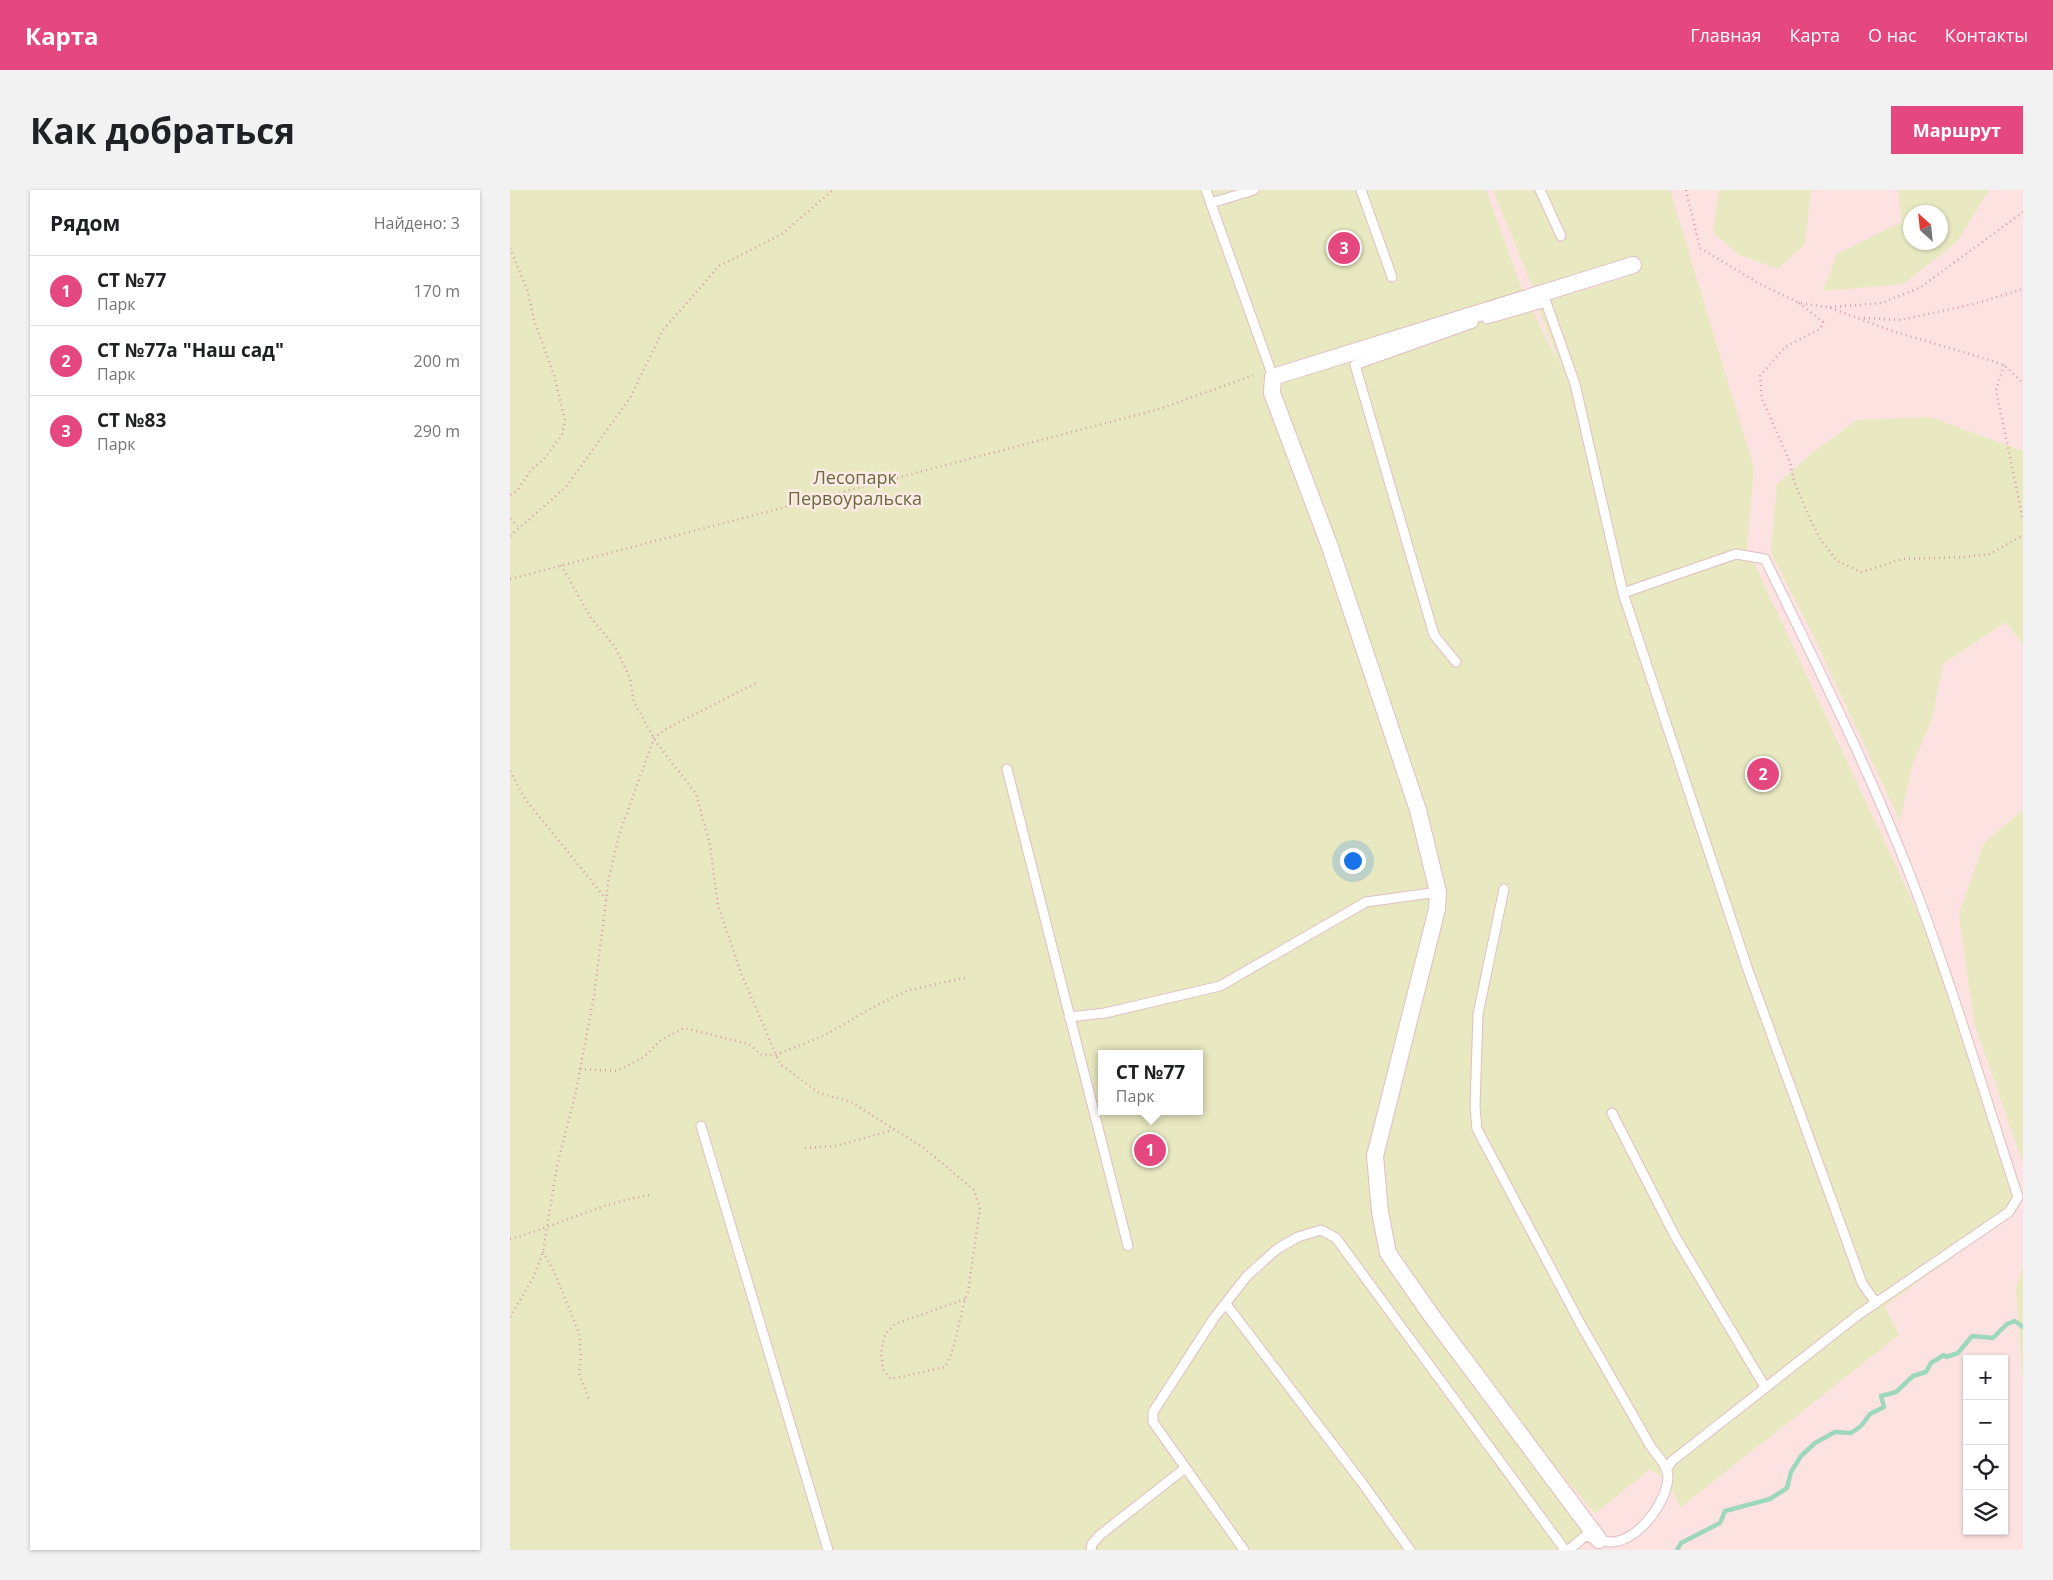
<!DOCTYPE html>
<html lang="ru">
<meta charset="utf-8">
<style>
:root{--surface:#fff;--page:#f2f2f2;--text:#202124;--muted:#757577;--line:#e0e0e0;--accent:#e5487f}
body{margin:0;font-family:"Open Sans",sans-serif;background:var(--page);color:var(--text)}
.controls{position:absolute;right:15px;bottom:15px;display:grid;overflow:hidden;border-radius:0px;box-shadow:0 1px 4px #0004}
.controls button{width:45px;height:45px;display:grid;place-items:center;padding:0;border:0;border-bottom:1px solid var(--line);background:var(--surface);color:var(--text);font:25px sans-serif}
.compass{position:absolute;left:1393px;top:15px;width:45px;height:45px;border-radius:50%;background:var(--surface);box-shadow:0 1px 4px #0004;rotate:333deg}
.you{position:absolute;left:842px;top:670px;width:18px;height:18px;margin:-12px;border:4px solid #fff;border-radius:50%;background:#1a73e8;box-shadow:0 0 0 8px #1a73e833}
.badge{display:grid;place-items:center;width:32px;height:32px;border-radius:50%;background:var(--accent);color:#fff;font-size:16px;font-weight:700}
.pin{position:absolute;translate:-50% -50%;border:2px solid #fff;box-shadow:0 1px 5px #0006}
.popup{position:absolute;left:588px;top:860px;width:105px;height:65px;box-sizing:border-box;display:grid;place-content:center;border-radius:0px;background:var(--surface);filter:drop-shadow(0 1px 4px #0005);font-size:16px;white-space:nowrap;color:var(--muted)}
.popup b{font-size:19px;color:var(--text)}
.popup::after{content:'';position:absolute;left:50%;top:100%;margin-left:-10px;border:10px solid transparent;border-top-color:var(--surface)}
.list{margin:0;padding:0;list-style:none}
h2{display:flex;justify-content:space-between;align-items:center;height:65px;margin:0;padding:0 20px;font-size:21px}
h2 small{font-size:16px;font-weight:400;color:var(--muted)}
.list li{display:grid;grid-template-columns:32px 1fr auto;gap:15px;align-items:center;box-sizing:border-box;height:70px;padding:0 20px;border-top:1px solid var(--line)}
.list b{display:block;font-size:19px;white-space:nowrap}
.list p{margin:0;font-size:16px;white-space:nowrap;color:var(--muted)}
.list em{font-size:16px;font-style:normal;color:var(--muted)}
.icon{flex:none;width:28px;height:28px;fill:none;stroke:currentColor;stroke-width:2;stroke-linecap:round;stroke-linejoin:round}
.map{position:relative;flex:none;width:1513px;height:1360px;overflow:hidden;border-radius:0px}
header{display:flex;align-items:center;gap:30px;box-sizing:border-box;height:70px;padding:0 25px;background:var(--accent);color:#fff}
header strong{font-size:24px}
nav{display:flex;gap:28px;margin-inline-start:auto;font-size:18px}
.intro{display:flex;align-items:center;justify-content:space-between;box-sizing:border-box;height:120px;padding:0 30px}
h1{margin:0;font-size:35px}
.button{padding:12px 22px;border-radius:0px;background:var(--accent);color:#fff;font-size:18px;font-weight:700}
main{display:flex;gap:30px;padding:0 30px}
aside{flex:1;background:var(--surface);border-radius:0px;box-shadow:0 1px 4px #0004}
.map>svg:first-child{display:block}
.green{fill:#e8e9c1;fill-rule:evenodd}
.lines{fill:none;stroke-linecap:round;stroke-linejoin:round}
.stream{stroke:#9dd7be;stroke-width:4.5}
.service-casing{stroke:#e0bec2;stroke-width:11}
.minor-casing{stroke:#e0bec2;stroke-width:18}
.path{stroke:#d59da8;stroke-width:2.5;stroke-dasharray:1 4;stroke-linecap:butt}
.service{stroke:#fff;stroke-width:9}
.minor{stroke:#fff;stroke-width:16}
.labels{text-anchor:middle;stroke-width:5;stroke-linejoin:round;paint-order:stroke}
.park-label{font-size:18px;fill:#676d3b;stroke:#ffe9e8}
</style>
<header>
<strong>Карта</strong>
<nav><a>Главная</a><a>Карта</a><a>О нас</a><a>Контакты</a></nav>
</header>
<div class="intro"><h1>Как добраться</h1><a class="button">Маршрут</a></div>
<main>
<aside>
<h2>Рядом<small>Найдено: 3</small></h2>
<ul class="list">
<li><span class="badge">1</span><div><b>СТ №77</b><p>Парк</p></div><em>170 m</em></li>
<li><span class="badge">2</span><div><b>СТ №77а &quot;Наш сад&quot;</b><p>Парк</p></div><em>200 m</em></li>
<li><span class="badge">3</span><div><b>СТ №83</b><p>Парк</p></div><em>290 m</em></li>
</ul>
</aside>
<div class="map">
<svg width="1513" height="1360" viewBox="0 0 1513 1360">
<rect width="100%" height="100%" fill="#fce3e2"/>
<path class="green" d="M0,0H976L1013,102L1051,178L1027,114L1114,88L1112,83L1027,108L983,0H1160L1244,278L1237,358L1422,753L1508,1020L1375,1116L1389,1145L1171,1317L1157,1291L1140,1279L1085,1324L985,1205L883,1060L870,986L851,1000L860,994L874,1063L1087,1339L1062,1360H0ZM591,864H689V921H591Z
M1209,0H1301L1295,54L1268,79L1229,65L1203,42Z
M1388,0H1479L1447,52L1393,94L1313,101L1327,64L1392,32ZM1400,22H1430V52H1400Z
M1420,227L1513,261V455L1496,432L1433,474L1422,529L1402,576L1390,631L1302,443L1261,363L1267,294L1301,264L1347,230Z
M1513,620V974L1464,832L1449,724L1474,653Z
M1513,1076V1198L1506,1097Z"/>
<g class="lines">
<path class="stream" d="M1167,1360L1171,1353L1210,1333L1215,1321L1260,1309L1277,1298L1281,1282L1291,1266L1305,1253L1325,1242L1341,1243L1351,1236L1360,1224L1374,1217L1371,1206L1386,1202L1403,1186L1416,1182L1421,1173L1434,1165L1436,1167L1448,1163L1462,1146L1483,1148L1497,1134L1505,1131L1513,1137"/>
<g class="service-casing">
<path id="service" d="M696,0L763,187
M851,0L882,87
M1030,0L1051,46
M701,13L744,0
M977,129L1036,112L1065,194L1113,403L1238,780L1352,1093L1366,1113
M1113,403L1226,364L1255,369C1306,474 1358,577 1400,685C1441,791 1473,900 1508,1007L1499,1022L1348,1125L1162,1271L1156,1280
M946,472L924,445L845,175L963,133
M497,579L618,1056
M994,699L968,824L965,917L967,939L1070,1133L1141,1257C1147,1265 1157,1275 1158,1286C1158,1311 1128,1352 1101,1352C1093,1352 1083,1348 1075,1346L1059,1360
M559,827L595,823L710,796L856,712L928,702
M1102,923L1165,1046L1255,1197
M191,936L318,1360
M716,1114L853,1294L900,1360
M581,1360L582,1354L590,1345L674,1279
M734,1360L643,1232V1222L704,1128L737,1086L767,1059L788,1047L811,1040L826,1048L1055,1360"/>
</g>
<g class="minor-casing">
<path id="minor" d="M1089,1350L921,1125L878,1063L870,1022L865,966L927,719L928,702L908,620L820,357L762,203L763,187L1123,75"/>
</g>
<path class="path" d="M1176,0L1190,58L1250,94L1289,113L1318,117L1385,142L1470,167L1494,175L1513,193
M0,58L18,102L24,130L44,185L55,230L52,245L34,269L21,280L7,301L0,305
M1289,113L1313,132L1310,139L1275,157L1250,186L1252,209L1280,272L1284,291L1298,325L1311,350L1327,371L1351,382L1393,369L1455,367L1480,364L1513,345
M1320,117L1372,113L1411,97L1513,22
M1354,128L1391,130L1468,113L1513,99
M1494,175L1486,200L1513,330
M0,329L8,336
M0,346L56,297L120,208L153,140L209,76L272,44L323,0
M51,375L81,428L105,457L120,488L124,512L146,552L186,604L200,655L208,715L231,783L270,874L309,903L341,912L414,958L464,1000L470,1018L458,1102C448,1127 448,1154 435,1177L381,1189L373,1180L371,1162L375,1144L385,1134L455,1109
M0,389L646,220L747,184
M0,581L15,609L96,709
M70,879L107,881L134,867L151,850L174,838L239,854L252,865H266L315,845L369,814L399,800L459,787
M295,958L326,956L383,940
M0,1049C48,1036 91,1012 141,1005
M33,1062L46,1086L69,1143L71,1166L69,1184L79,1209
M0,1127L23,1088L33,1062L47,976L66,901L84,806L99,687L109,645L144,548L156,539L248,492"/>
<use href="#service" class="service"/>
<use href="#minor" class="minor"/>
</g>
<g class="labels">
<g class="park-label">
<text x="345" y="294">Лесопарк<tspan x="345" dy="21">Первоуральска</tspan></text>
</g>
</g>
</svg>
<div class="controls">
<button>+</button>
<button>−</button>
<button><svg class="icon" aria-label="locate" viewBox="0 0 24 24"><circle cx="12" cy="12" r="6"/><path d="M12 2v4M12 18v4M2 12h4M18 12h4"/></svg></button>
<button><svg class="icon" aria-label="layers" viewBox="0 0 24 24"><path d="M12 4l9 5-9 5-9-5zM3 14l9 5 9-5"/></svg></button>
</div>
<svg class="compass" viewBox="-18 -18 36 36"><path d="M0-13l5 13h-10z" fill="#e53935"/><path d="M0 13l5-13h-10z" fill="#757577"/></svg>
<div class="you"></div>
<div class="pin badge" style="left:640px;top:960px">1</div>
<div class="popup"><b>СТ №77</b>Парк</div>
<div class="pin badge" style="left:1253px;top:584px">2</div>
<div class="pin badge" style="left:834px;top:58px">3</div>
</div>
</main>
